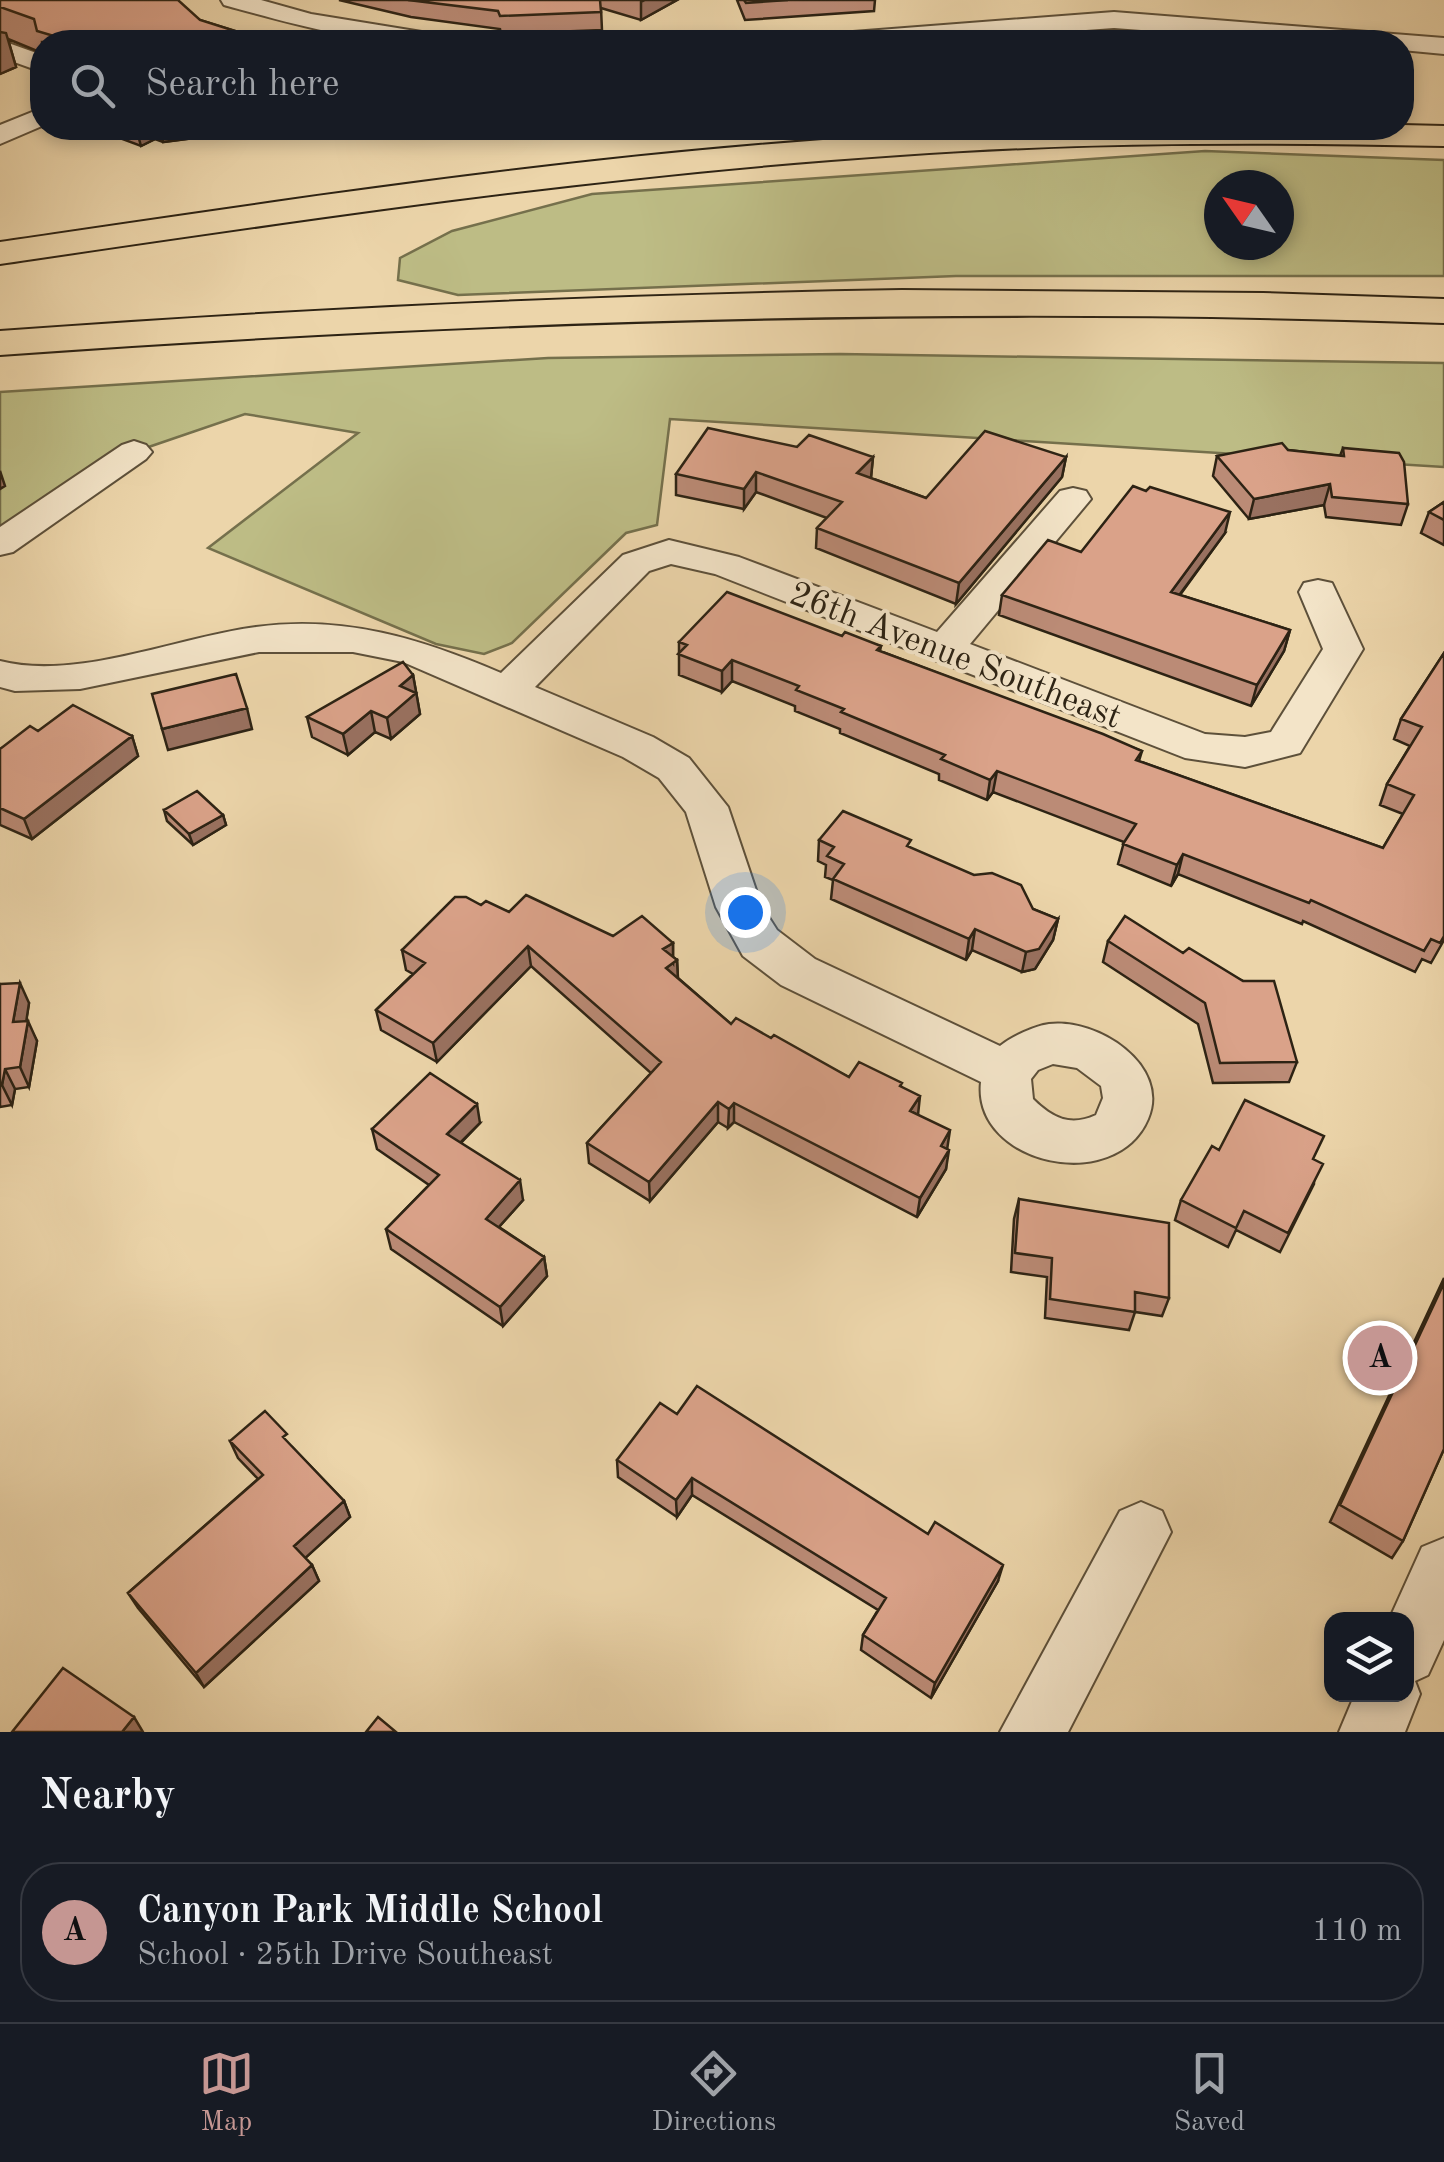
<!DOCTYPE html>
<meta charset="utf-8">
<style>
:root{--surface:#171b24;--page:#20242c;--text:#f1f3f6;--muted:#9ea1a6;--line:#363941;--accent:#c59692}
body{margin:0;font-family:"Old Standard TT",serif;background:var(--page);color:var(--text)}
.controls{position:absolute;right:30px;bottom:30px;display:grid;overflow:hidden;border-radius:20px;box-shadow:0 5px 15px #0003}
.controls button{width:90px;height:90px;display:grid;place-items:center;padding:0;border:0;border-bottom:2px solid var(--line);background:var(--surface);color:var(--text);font:50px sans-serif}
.compass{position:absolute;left:1204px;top:170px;width:90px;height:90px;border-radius:50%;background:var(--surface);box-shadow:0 5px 15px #0003;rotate:304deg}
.you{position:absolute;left:745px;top:912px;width:35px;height:35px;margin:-25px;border:8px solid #fff;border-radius:50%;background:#1a73e8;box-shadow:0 0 0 15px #1a73e833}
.badge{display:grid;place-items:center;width:65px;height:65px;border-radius:50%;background:var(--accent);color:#111;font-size:32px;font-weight:700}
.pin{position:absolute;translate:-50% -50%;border:5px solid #fff;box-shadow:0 2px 10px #0006}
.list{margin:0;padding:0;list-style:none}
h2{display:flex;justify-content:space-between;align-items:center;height:130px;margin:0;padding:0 40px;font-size:42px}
h2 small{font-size:32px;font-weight:400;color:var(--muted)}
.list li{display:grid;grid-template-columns:65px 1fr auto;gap:30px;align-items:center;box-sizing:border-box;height:140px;margin:0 20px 20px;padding:0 20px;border:2px solid var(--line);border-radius:40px}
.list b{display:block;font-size:38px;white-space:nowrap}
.list p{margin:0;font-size:32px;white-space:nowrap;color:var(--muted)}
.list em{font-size:32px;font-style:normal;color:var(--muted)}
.icon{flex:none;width:55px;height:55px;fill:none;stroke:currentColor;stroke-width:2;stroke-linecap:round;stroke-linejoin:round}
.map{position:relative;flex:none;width:1444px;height:1732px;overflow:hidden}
.search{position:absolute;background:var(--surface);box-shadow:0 5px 15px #0003;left:30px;right:30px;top:30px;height:110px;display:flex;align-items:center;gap:25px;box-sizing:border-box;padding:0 35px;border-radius:40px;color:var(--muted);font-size:38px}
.sheet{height:290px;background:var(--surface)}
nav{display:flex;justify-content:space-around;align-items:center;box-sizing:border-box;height:140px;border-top:2px solid var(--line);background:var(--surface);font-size:28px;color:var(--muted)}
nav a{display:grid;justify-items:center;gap:5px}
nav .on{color:var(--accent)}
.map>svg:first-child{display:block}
.green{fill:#bdbc85;stroke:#75704c;stroke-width:2.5;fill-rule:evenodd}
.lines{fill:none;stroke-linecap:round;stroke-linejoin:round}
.minor-casing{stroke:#5d503a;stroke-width:4}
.highway-casing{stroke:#2d2314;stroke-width:4}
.minor{fill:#f3e4c8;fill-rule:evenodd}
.highway{fill:#ecd5aa;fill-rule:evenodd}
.wall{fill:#bb8b76;stroke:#2d2314;stroke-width:2.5}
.shaded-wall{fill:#997160;stroke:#2d2314;stroke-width:2.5}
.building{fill:#daa289;stroke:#2d2314;stroke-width:2.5}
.labels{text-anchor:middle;stroke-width:8;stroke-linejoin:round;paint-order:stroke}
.street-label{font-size:35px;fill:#2d2314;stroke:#f3e4c8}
</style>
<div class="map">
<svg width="1444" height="1732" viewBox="0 0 1444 1732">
<rect width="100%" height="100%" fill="#ecd5aa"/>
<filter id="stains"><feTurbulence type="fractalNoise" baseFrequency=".002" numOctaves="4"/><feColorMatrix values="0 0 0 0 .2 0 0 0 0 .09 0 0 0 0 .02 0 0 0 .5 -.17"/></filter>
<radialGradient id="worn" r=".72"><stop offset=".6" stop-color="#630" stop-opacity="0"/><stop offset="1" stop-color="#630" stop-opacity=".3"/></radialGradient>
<path class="green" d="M1205,151L1444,160V276H956L458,295L398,280L400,258L452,231L592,194ZM1219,185H1279V245H1219Z
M840,354L1444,363V467L670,419L657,525L626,533L512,643L484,654L436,644L208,548L358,433L245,414L134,452L0,544V392L548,358Z"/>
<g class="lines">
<g class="minor-casing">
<path id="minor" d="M221,0H261L311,14L434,34L447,42C371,47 297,25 224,5Z
M1114,12L1444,38V54L1402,50V42H1302L1114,28L920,42H814L827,34Z
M0,40L42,55V72L0,57Z
M42,108V126L0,144V125Z
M134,441L146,445L152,452L146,459L13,552L0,555V527L122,445Z
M1073,488L1086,491L1091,499L970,644L1205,734L1245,737L1271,732L1323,649L1299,592L1304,583L1318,580L1332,583L1363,649L1300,753L1245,767L1185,758L715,574L671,564L649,571L535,687L653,737L689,758L728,807L761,905L777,930L815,959L1000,1046C1011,1037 1034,1026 1049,1024C1097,1018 1171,1065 1148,1119C1115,1196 972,1164 981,1082L781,985L743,956L716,907L686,812L659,778L623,757L403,662L353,652H259L80,689L15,691L0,687V661C77,681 178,637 256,627C345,615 421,639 501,673L623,555L669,540L739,557L937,632L1060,491ZM1053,1064L1077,1068L1101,1086L1103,1098L1096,1115C1070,1127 1052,1118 1033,1099L1031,1079L1038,1070Z
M1141,1502L1162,1511L1171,1532L1068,1732H1000L1120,1511Z
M1444,1538V1640L1428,1675L1415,1681L1420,1694L1405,1732H1339L1355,1694H1406V1620H1389L1422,1547Z"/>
</g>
<g class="highway-casing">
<path id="highway" d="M1402,125L1444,126V146C1262,142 1082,142 900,155C598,175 299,220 0,264V242C375,187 753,128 1133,128C1171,128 1385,134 1402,125Z
M902,290L1263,293L1444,299V323C961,306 481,320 0,355V331C300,309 601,295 902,290Z"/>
</g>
<use href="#minor" class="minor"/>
<use href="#highway" class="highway"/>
</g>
<path class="wall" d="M0,0L200,20L270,42H42V53L8,39L16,67L0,74Z
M339,0H677L641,20L601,8L602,30L501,34L500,29L411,17Z
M737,0H875L874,11L745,20Z
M93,128H272L163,142L155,139L141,146Z
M797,447L873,457L871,478L926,498L1066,457L1062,477L956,604L816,548L817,528L827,518L756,492L744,509L676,495V474Z
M1343,448L1408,504L1401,525L1326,517L1324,505L1249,519L1213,476L1217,456L1288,450L1340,456Z
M1444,502V545L1421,533L1429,512Z
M1225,533L1180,595L1290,630L1284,651L1251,706L999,615L1002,595L1081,552Z
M842,636L881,646L880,651L1142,751L1139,761L1383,848L1403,814L1380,805L1387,784L1410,746L1394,739L1401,719L1444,653V940L1431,963L1422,959L1415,972L1303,921L1302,924L1178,874L1171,886L1118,864L1124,842L993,792L987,800L939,780V774L840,733V729L795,711V706L732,681L722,692L679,675V642Z
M413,675L420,714L391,739L375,732L348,755L312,737L307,717Z
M38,731L132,736L138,756L32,839L0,825V749Z
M164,810L223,815L226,825L193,845L167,821Z
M819,840L910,848L1033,909L1058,919L1053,940L1035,969L1022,972L972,950L966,960L831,899L833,880L825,877L826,865L818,861Z
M481,905L613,936L673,943V957L677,960L678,978L731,1024L771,1038L849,1077L901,1086L918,1115L947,1149L946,1169L917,1217L734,1122L728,1128L718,1122L650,1201L589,1163L587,1143L651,1073L531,966L437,1062L381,1030L376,1010L413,974L406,970L402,950Z
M1108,941L1183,953L1243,981L1297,1062L1289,1082L1213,1083L1198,1024L1103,962Z
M0,984L29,1003L26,1021L37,1041L29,1087L15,1089L12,1105L0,1107Z
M480,1123L461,1143L523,1200L499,1227L544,1257L547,1276L503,1326L391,1249L386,1229L429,1185L377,1149L372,1129Z
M1219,1150L1314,1160V1184L1280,1252L1236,1230L1228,1247L1175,1220L1181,1200Z
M1019,1199L1169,1298L1162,1316L1135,1312L1129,1330L1045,1318L1047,1277L1011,1272L1014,1219Z
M1444,1278V1449L1403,1541L1392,1558L1330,1522Z
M677,1414L998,1581L931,1698L861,1650L863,1635L878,1610L692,1495L677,1517L618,1477L617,1460Z
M230,1441L292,1447L344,1501L350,1517L305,1558L312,1565L319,1581L204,1687L138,1608L128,1593L258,1479L238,1458Z"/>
<path class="shaded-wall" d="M645,0H677L641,20V2Z
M0,32L6,33L16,67L0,74Z
M136,128H152L155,139L141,146Z
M160,128H272L163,142Z
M873,457L871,477L855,493L857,473Z
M1066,457L1062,477L956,604L959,583Z
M0,471L5,486L0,489Z
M756,472V492L744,509V489Z
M1330,484L1324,505L1249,519L1254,499Z
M1230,512L1225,533L1166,613L1171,592Z
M1290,630L1284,651L1251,706L1257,685Z
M732,660V681L722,692V671Z
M413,675L420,714L391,739L387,718L400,686Z
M247,708L252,729L168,750L162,729Z
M371,711L375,732L348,755L343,734Z
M132,736L138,756L32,839L24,819Z
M997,771L993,792L987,800L990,780Z
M223,815L226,825L193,845L189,834Z
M1183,854L1178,874L1171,886L1177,865Z
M1058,919L1053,940L1035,969L1022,972L1026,952Z
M975,929L972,950L966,960L969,939Z
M673,943V963L663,949Z
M528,946L531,966L437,1062L433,1043Z
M677,960L678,981L666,968Z
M20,983L29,1003L23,1043L13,1022Z
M28,1021L37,1041L29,1087L20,1067Z
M5,1069L15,1089L12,1105L2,1085Z
M920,1096L918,1115L910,1111Z
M718,1102V1122L650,1201L649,1182Z
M734,1103V1122L728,1128L729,1109Z
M477,1104L480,1123L450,1153L447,1134Z
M950,1130L947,1150L941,1146Z
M949,1150L946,1169L917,1217L920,1198Z
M520,1180L523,1200L489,1238L486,1219Z
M544,1257L547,1276L503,1326L500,1307Z
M692,1478V1495L677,1517L676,1500Z
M344,1501L350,1517L301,1562L294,1546Z
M312,1565L319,1581L204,1687L196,1673Z
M1003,1565L998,1581L931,1698L935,1683Z
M134,1717L143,1732H122Z"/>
<path class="building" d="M0,0H178L200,20L270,42H74L37,31L34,19L0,7Z
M408,0H600L601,12L500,16L498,11Z
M744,0H788L746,3Z
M708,428L797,447L809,435L873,457L857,473L926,498L985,431L1066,457L959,583L817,528L842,502L756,472L744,489L676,474Z
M1282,443L1288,450L1344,456L1343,448L1399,453L1404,462L1408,504L1332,497L1330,484L1254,499L1217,456Z
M1133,486L1146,491L1150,487L1230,512L1171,592L1290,630L1257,685L1002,595L1048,540L1081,552Z
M1444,502V520L1429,512Z
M727,592L842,636L845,632L881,646L877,650L1103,734L1142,751L1136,760L1383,848L1414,795L1387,784L1422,727L1401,719L1444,653V936L1440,943L1431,939L1424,951L1311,900L1309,903L1183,854L1177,865L1123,844L1136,824L997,771L990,780L941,759L945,755L841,712L844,709L796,690L799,686L732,660L722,671L678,654L687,645L679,642Z
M403,662L413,675L400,686L416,693L387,718L371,711L343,734L307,717Z
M236,674L247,708L162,729L152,694Z
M73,705L132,736L24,819L0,808V749L30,726L38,731Z
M197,791L223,815L189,834L164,810Z
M843,811L911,840L907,846L974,875L992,873L1021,885L1033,909L1058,919L1039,949L1026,952L975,929L969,939L833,879L844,864L827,856L834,847L819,840Z
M526,895L613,936L642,916L673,943L663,949L677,960L666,968L731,1024L736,1018L771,1038L774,1035L849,1077L859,1062L902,1083L900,1086L920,1096L910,1111L950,1130L941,1146L949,1150L920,1198L734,1103L729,1109L718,1102L649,1182L587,1143L661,1062L528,946L433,1043L376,1010L425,963L402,950L455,897H466L481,905L486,901L509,912Z
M1125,916L1183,953L1189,948L1243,981H1274L1297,1062L1220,1063L1205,1003L1108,941Z
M20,983L13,1022L28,1021L20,1067L5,1069L2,1085L0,1086V984Z
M430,1073L477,1104L447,1134L520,1180L486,1219L544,1257L500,1307L386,1229L439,1175L372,1129Z
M1245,1100L1324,1136L1313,1159L1323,1164L1288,1233L1244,1211L1236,1228L1181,1200L1212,1146L1219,1150Z
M1019,1199L1169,1223V1298L1135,1292V1312L1050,1299L1052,1258L1015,1253Z
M1444,1283V1449L1403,1541L1340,1505Z
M697,1386L928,1534L935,1522L1003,1565L935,1683L863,1635L886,1598L692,1478L676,1500L617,1460L660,1403L677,1414Z
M265,1411L287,1434L283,1437L344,1501L294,1546L312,1565L196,1673L128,1593L263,1475L230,1441Z
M63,1668L134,1717L122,1732H12Z
M378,1717L396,1732H366Z"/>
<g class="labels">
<g class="street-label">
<text transform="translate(956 654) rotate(21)" y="12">26th Avenue Southeast</text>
</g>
</g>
<rect width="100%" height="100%" filter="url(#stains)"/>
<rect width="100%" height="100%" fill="url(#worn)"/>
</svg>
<div class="controls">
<button><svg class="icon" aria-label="layers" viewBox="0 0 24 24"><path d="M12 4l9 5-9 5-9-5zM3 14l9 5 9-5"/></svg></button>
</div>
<svg class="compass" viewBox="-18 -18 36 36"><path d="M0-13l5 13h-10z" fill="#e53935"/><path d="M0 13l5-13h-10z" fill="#9ea1a6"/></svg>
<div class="you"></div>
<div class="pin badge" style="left:1380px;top:1358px">A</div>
<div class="search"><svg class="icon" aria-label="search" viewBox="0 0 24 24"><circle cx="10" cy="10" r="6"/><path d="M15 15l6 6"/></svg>Search here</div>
</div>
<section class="sheet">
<h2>Nearby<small></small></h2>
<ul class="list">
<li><span class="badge">A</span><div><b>Canyon Park Middle School</b><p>School · 25th Drive Southeast</p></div><em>110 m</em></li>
</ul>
</section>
<nav>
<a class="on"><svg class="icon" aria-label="map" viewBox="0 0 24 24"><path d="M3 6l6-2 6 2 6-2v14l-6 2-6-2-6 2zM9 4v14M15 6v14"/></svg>Map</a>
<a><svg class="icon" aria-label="directions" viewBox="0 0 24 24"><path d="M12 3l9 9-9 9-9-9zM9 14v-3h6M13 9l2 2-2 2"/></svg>Directions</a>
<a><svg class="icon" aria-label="saved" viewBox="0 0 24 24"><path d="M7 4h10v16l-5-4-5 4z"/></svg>Saved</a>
</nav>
